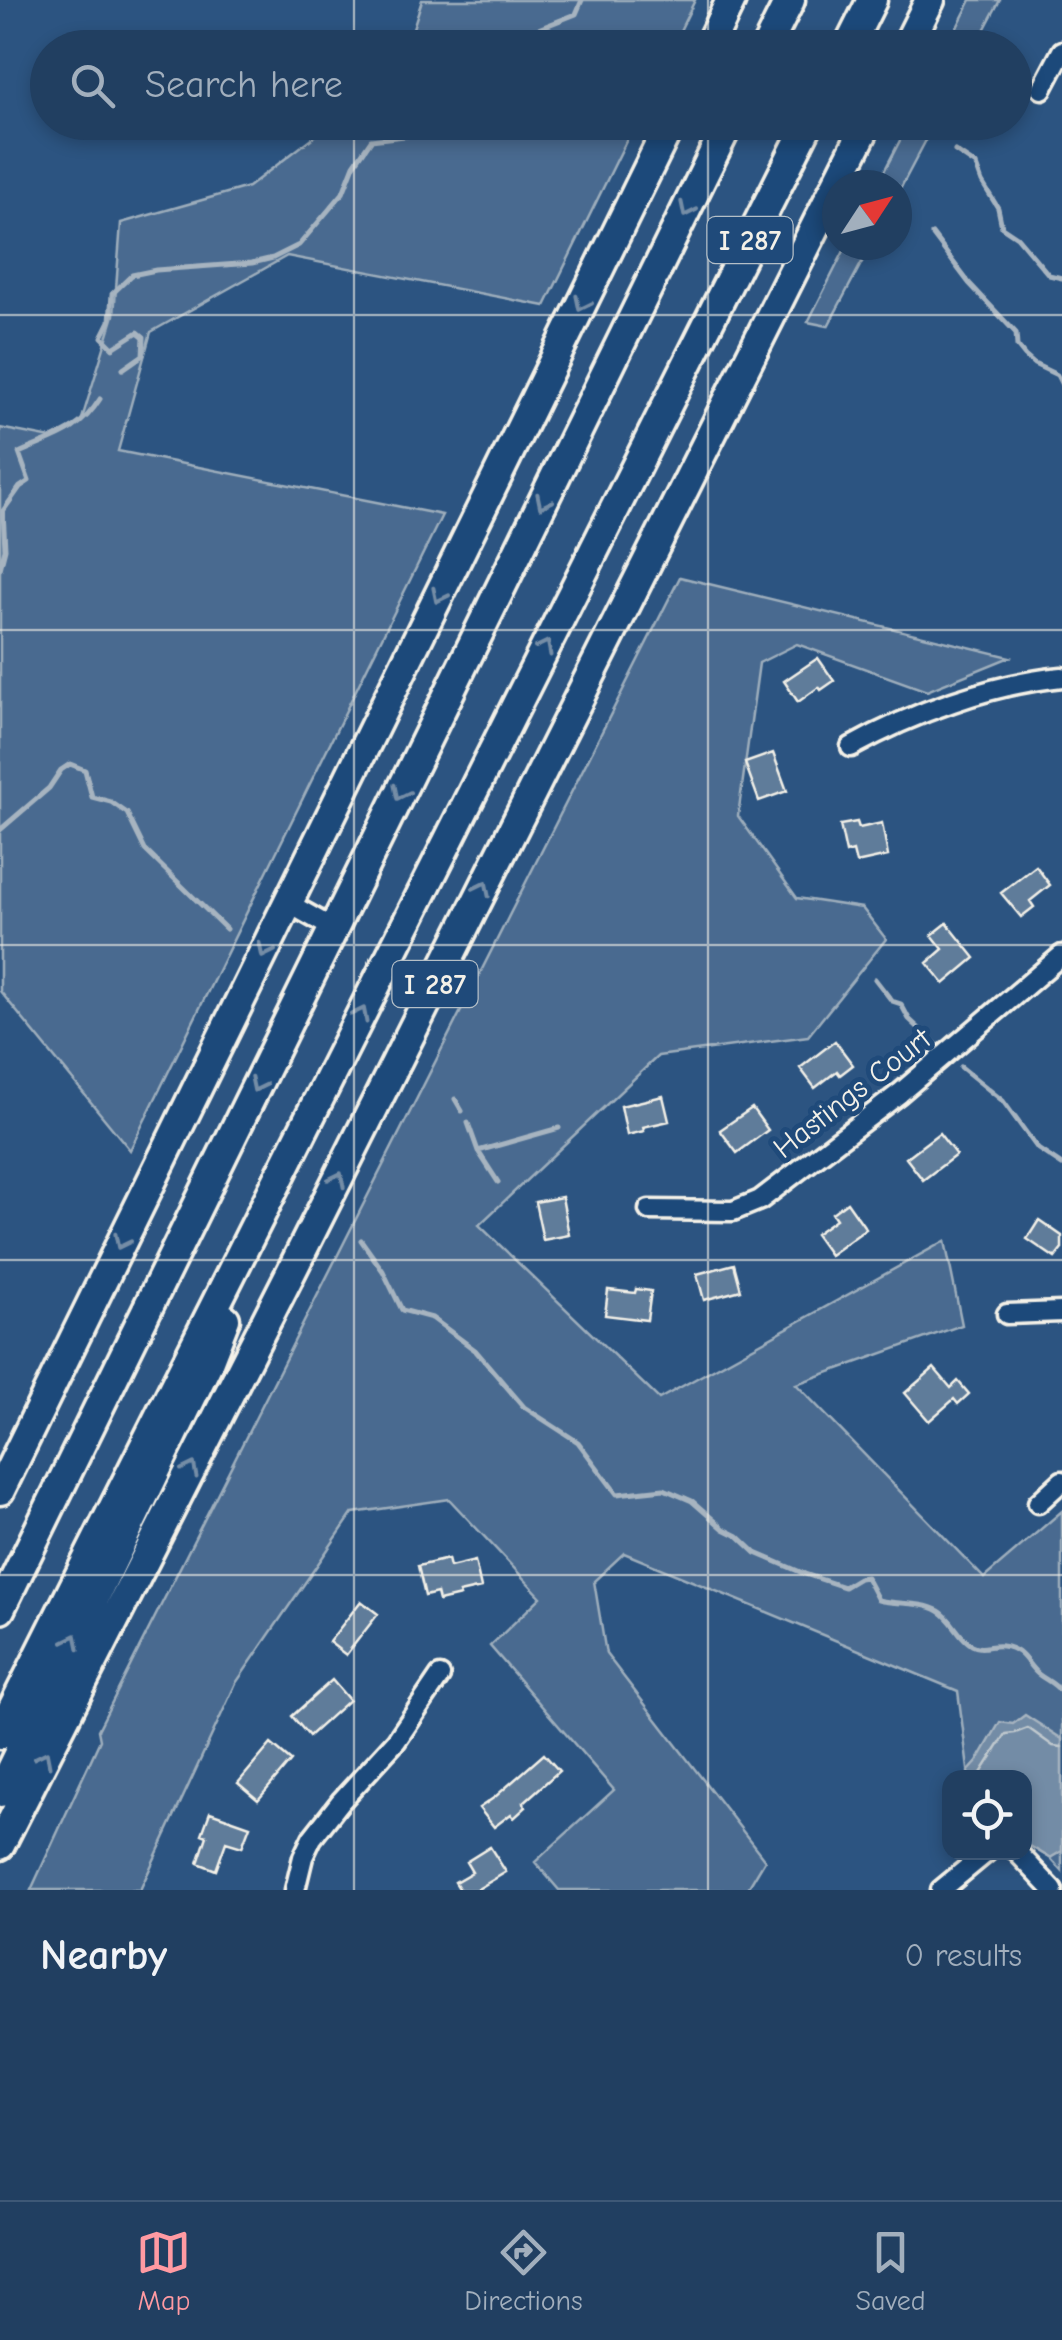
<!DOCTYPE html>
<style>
:root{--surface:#213f61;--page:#294667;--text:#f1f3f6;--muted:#a2afbd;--line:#3e5876;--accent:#ff9aa2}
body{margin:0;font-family:"Comic Neue",sans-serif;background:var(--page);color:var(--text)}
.controls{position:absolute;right:30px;bottom:30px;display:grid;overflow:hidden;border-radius:20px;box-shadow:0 5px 15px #0003}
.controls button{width:90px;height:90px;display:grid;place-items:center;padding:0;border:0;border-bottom:2px solid var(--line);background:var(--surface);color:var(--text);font:50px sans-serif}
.compass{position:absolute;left:822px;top:170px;width:90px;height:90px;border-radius:50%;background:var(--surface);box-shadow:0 5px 15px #0003;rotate:54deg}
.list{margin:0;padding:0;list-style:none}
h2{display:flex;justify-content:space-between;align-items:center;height:130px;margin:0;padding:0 40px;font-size:42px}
h2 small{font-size:32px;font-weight:400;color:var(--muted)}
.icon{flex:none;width:55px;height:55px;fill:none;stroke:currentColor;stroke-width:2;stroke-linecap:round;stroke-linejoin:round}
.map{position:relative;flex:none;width:1062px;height:1890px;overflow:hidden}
.search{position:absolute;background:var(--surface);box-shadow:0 5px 15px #0003;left:30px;right:30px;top:30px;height:110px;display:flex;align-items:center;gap:25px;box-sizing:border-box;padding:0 35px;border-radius:55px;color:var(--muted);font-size:38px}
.sheet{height:310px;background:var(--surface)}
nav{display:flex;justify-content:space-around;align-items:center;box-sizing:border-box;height:140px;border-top:2px solid var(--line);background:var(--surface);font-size:28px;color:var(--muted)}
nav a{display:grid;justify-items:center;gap:5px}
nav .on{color:var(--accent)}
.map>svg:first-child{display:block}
.green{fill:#496b90;stroke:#9eaebc;stroke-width:2.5}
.water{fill:#738ca6;stroke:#a7b4c0;stroke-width:2.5}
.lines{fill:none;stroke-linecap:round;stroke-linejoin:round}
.shore{stroke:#c0c9ce;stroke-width:2.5}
.stream{stroke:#a7b4c0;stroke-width:5}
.building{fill:#5e7b9a;stroke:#f4f1e8;stroke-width:2.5}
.minor-casing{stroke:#f4f1e8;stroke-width:25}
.highway-casing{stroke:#f4f1e8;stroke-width:35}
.minor{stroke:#1f4a7a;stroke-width:18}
.highway{stroke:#1f4a7a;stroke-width:28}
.oneway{stroke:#748da6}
.grid{fill:none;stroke:#f4f1e8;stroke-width:2.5;stroke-opacity:0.55}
.labels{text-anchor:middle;stroke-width:10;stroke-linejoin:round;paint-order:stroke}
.shield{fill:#1f4a7a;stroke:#b4bfc7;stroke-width:2.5}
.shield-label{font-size:28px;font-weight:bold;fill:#f4f1e8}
.street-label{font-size:30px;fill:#f4f1e8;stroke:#1f4a7a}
</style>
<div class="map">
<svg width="1062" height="1890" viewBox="0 0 1062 1890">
<rect width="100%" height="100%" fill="#2c5481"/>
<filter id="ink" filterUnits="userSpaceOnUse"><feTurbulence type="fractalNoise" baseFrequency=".01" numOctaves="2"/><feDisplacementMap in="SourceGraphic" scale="20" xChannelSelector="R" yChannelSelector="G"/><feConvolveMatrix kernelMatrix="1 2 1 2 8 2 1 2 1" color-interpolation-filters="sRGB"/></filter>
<g filter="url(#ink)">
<path class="green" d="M422,0H695L672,47H407Z
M971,0H1000L975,47H947Z
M332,123H635L545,306L287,256L151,332L118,451L442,515L130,1150L0,991V428L51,438L81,422L114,315L121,223L248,187Z
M909,123H935L897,195V185H877Z
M847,245H871L828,326L808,322Z
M680,577L1010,657L927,691L797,644L759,663L738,816L797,898L862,908L886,939L808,1036L658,1056L479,1225L659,1399L945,1241L962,1325L796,1384L984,1578L1062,1511V1871L1050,1858L1025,1843L1024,1778L969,1777L958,1691L624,1553L594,1581L606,1654L765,1860L747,1890H559L535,1862L614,1790L490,1646L541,1597L449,1499L353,1513L236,1683L140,1890H31L100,1740L98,1730Z"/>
<path class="water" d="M1025,1715L1062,1739V1851L1050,1858L1025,1843L1024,1778L969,1777L968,1772L977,1762L1000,1722L1013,1724Z"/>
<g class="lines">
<path class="shore" d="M978,1778L1006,1734L1015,1733L1028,1728L1053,1746L1062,1747"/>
<path class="stream" d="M512,48L523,35L576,14L582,0
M955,151L976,165L982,182L998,208L1002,227L1017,237L1049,275L1062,278
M932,234L969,283L1016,333L1017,346L1025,356L1034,364L1057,375L1062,385
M123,369L143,355L144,337L138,332L113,348L102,337L110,321L112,294L132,275L156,270L252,263L273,258L299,245L343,193L354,165L371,140L421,134L437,122
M0,569L5,549L3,511L20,487L29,481L19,453C54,437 78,434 100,399
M0,830L49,788L61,770L70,764L85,770L92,797L111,802L127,813L145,850L226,929
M875,979L892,1001L901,1004L909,1019L938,1046
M961,1067L1003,1101L1038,1149L1062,1165
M455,1099L462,1111
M468,1123L478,1151L498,1182
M478,1151L559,1128
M361,1240L383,1271L402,1310L432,1318L475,1350L524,1407L578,1442L617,1494L664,1489L692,1501L724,1529L738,1536L756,1553L805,1574L844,1587L859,1578L866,1577L878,1600C897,1605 921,1601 939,1611C953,1619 958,1637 972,1645C983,1651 991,1644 1002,1646C1024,1649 1025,1663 1038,1674C1047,1681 1055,1683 1062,1693"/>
</g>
<path class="building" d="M818,658L834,681L821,690L819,687L798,702L784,681Z
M773,753L787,791L759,801L745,763Z
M857,822L859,828L882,823L888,856L856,863L853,851L846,853L840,825Z
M1036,866L1050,885L1030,901L1034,907L1021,917L1001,893Z
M947,923L975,958L944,984L927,963L943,949L932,935Z
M835,1041L853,1065L840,1075L837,1071L815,1088L800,1068Z
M663,1096L669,1121L643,1127L644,1131L627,1135L621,1106Z
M752,1108L768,1130L737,1153L720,1130Z
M939,1133L956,1155L923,1180L906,1158Z
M562,1197L569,1235L543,1240L535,1202Z
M847,1202L866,1229L830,1255L815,1234L836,1219L832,1213Z
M1039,1220L1062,1236V1249L1055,1258L1027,1239Z
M734,1264L741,1290L704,1300L697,1274Z
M636,1289L651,1291L647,1320L605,1315L608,1290L635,1293Z
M934,1368L951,1388L958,1381L969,1394L958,1404L954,1399L929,1421L905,1393Z
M448,1559L450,1567L475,1561L481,1588L459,1593L460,1596L439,1601L437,1593L425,1596L418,1566Z
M361,1601L378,1614L346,1655L329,1642Z
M332,1680L349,1700L309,1736L292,1716Z
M271,1744L291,1761L258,1800L238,1783Z
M544,1754L559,1771L523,1803L526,1807L514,1818L511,1814L494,1827L479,1808L495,1797Z
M210,1812L250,1826L242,1847L226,1842L216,1870L198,1863L207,1836L202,1834Z
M490,1847L506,1872L476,1890H460L455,1882L472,1872L466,1862Z"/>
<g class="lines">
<g class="minor-casing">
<path id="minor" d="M1042,89L1062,51
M851,747C912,713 991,684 1062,677
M288,903L334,929
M649,1210L733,1211L760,1200L900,1093L1062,955
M1007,1314L1062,1312
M1038,1503L1062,1481
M1017,1852L1053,1890
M295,1890L303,1857L312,1838L341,1801L396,1741L440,1676
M941,1890L987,1852"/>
</g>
<g class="highway-casing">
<path id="highway" d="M708,48L731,0
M766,48L790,0
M848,48L872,0
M906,48L930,0
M0,1490L671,122
M0,1609L729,122
M0,1734L809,122
M0,1792L207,1365L225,1319
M0,1845L289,1276L868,122"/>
</g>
<use href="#minor" class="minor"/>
<use href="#highway" class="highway"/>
</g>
<defs><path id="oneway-chevron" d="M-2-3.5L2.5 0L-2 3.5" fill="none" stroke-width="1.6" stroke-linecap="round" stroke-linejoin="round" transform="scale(2.5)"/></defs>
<g class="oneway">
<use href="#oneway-chevron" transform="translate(687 210) rotate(116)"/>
<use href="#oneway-chevron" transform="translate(582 304) rotate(116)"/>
<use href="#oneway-chevron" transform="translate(543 502) rotate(116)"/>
<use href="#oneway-chevron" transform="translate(439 596) rotate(116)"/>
<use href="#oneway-chevron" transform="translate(545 647) rotate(-63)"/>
<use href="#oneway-chevron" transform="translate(400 793) rotate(116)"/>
<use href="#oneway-chevron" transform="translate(483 888) rotate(-64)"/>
<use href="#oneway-chevron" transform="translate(265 951) rotate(116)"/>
<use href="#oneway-chevron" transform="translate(361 1014) rotate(-63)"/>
<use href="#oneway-chevron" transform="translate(257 1085) rotate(116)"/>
<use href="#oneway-chevron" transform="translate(338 1179) rotate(-64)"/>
<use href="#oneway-chevron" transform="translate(121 1242) rotate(116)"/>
<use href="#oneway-chevron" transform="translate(191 1469) rotate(-63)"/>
<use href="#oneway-chevron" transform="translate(73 1641) rotate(-64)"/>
<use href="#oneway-chevron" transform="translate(44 1758) rotate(-63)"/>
</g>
</g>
<path class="grid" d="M354,0V48M708,0V48M354,122V1890M708,122V1890M0,315H1062M0,630H1062M0,945H1062M0,1260H1062M0,1575H1062"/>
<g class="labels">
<g class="shield">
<rect x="707.5" y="217" width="85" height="46" rx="8"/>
<rect x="392.5" y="961" width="85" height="46" rx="8"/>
</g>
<g class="shield-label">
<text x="750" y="250">I 287</text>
<text x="435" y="994">I 287</text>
</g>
<g class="street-label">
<text transform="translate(852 1093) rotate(-38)" y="10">Hastings Court</text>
</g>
</g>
</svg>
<div class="controls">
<button><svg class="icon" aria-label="locate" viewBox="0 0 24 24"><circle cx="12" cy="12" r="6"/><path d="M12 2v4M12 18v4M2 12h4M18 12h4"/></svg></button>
</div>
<svg class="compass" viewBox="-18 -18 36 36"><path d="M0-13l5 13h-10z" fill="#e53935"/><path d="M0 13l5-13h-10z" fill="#a2afbd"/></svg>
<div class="search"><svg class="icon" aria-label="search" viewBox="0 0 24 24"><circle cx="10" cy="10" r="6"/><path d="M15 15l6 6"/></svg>Search here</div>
</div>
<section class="sheet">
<h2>Nearby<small>0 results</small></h2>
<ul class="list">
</ul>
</section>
<nav>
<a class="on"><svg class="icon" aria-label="map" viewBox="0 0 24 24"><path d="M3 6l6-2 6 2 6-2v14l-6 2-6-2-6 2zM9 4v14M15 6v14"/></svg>Map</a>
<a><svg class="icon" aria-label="directions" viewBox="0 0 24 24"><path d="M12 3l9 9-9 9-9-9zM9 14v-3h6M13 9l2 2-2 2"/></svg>Directions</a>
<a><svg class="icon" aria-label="saved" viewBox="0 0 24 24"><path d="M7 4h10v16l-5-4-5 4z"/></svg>Saved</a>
</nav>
